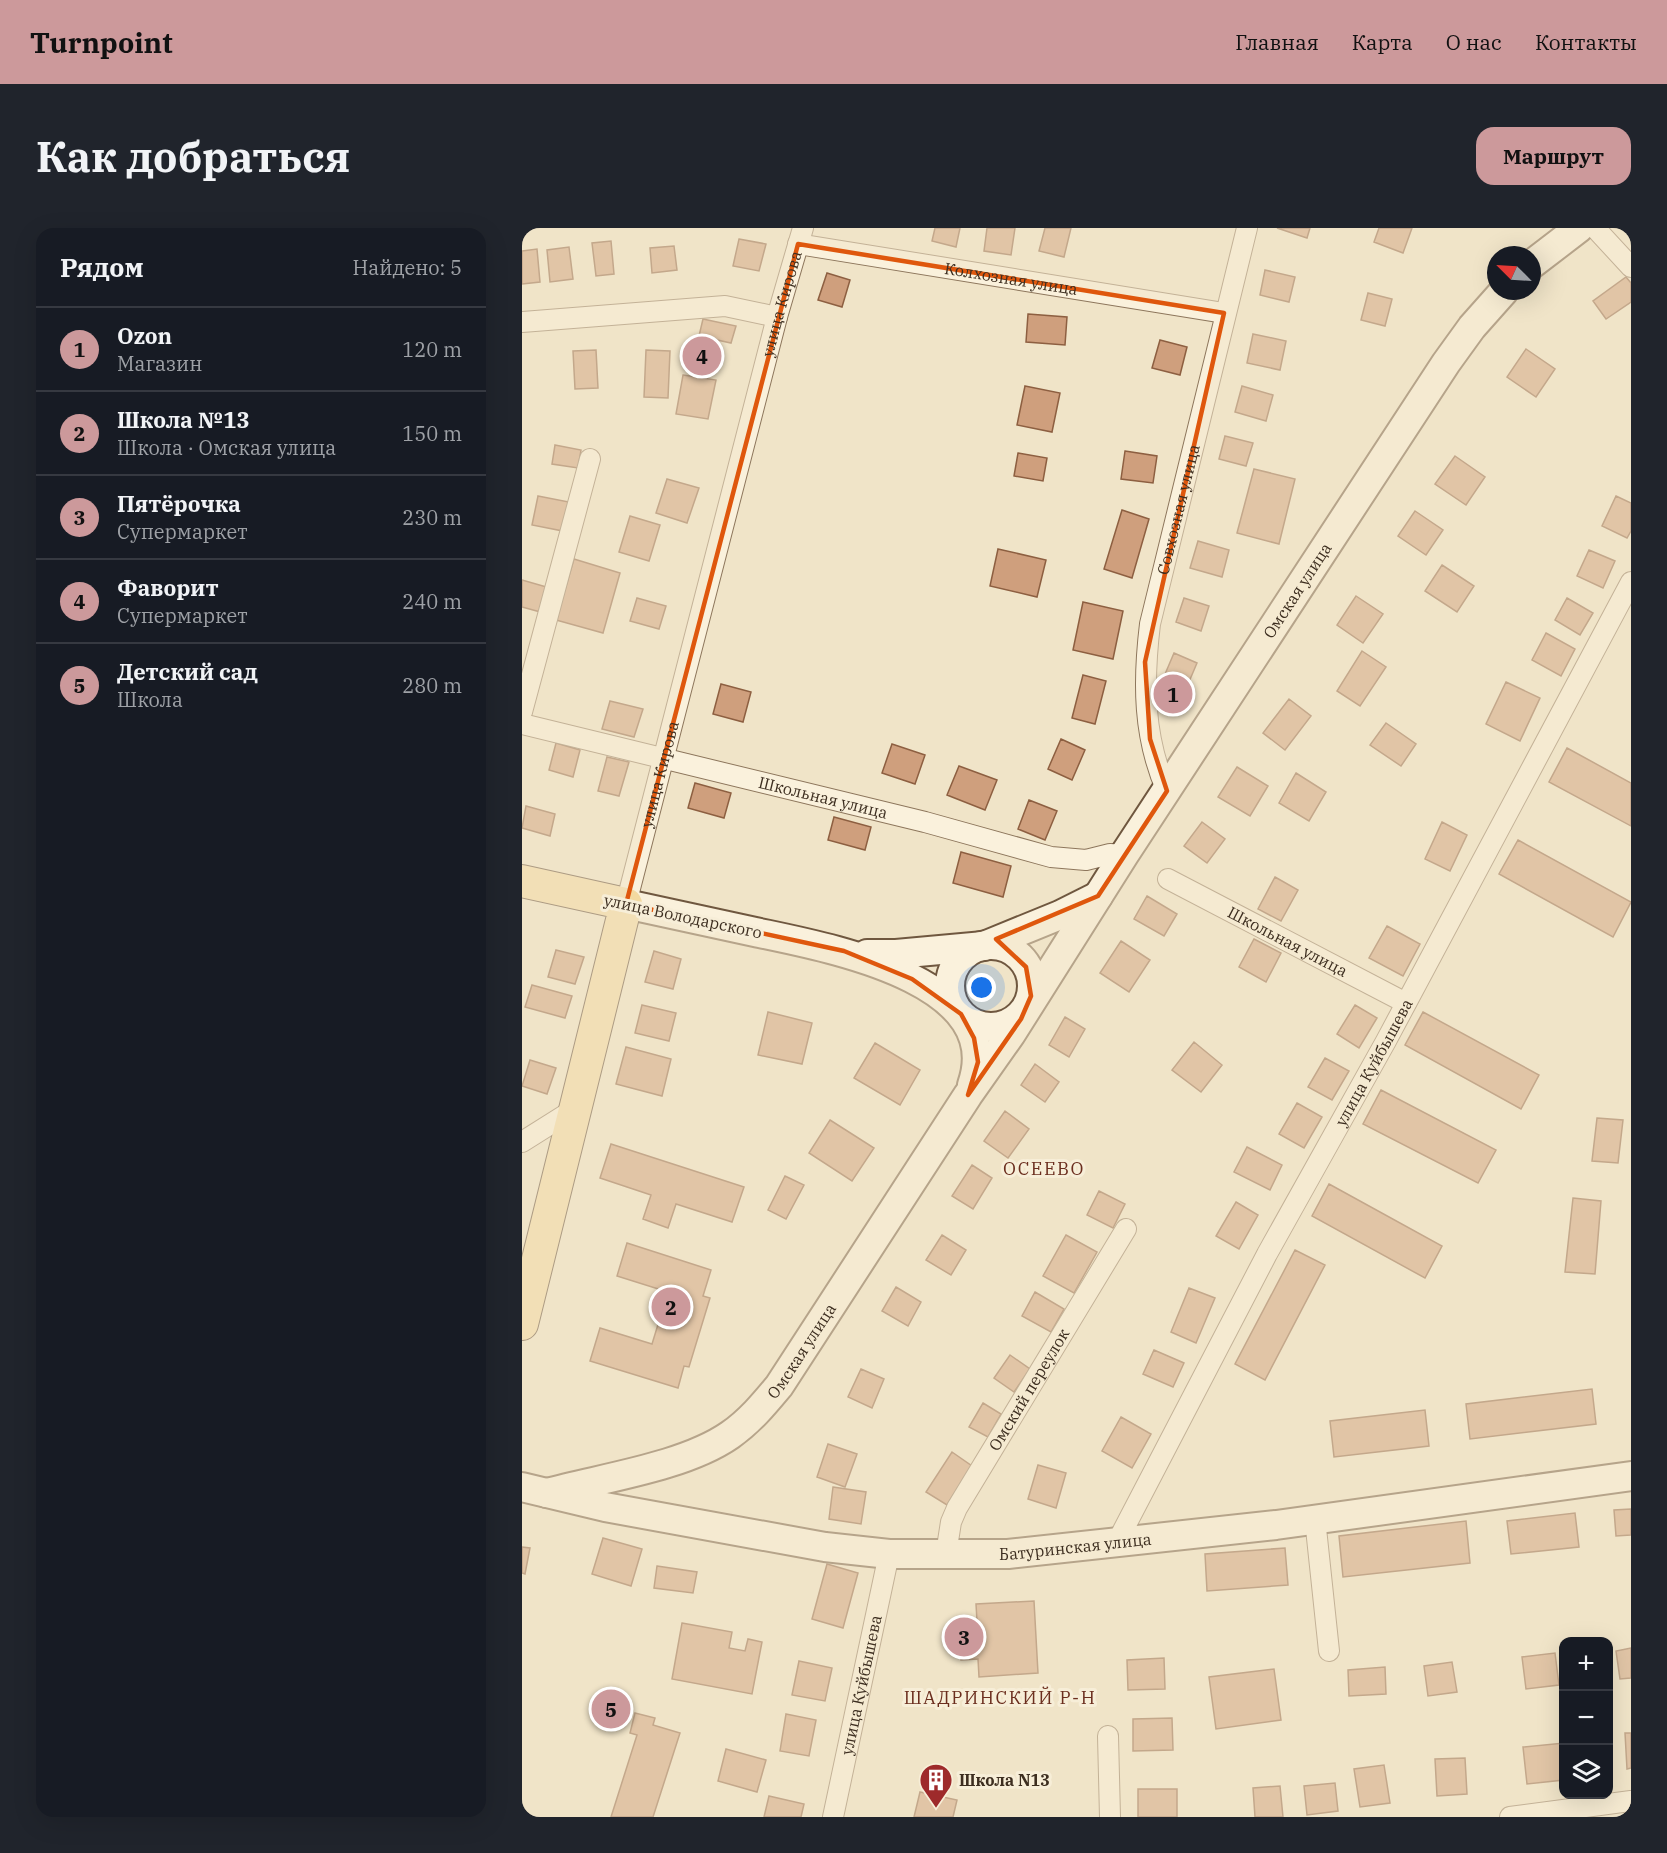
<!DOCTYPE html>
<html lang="ru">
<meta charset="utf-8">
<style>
:root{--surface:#171b24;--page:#20242c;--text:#f1f3f6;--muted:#9ea1a6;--line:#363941;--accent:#cc999b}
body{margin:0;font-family:"IBM Plex Serif",serif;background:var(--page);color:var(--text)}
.controls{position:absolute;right:18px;bottom:18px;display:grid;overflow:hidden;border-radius:12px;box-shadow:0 6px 24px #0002}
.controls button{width:54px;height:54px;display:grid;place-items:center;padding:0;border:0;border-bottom:2px solid var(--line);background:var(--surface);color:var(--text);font:30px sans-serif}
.compass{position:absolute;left:965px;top:18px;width:54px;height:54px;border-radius:50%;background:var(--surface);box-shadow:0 6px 24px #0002;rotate:294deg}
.you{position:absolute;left:460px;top:760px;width:21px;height:21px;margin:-15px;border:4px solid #fff;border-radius:50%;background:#1a73e8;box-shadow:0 0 0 9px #1a73e833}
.badge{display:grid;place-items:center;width:39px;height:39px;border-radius:50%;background:var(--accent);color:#111;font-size:20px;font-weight:700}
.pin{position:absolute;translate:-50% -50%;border:3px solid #fff;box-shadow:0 2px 6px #0006}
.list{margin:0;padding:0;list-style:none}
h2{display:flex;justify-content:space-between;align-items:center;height:78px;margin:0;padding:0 24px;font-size:26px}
h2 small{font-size:20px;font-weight:400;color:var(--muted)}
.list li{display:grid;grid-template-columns:39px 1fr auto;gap:18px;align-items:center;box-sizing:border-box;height:84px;padding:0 24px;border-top:2px solid var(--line)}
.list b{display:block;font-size:22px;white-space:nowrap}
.list p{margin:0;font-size:20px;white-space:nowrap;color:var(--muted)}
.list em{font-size:20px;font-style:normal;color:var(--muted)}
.icon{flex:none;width:33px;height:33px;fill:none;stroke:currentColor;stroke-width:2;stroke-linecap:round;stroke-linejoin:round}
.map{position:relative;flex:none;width:1109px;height:1589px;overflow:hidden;border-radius:18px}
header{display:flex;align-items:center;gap:36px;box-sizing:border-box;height:84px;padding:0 30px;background:var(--accent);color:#111}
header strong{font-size:28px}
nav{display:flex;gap:33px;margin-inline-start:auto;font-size:21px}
.intro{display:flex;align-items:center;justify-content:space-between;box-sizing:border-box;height:144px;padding:0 36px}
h1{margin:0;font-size:42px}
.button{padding:15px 27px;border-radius:18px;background:var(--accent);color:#111;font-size:21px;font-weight:700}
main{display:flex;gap:36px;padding:0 36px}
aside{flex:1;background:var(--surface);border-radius:18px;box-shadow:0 6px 24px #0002}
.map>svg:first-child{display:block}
.building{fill:#cf9f7d;stroke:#8d5f41;stroke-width:1.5}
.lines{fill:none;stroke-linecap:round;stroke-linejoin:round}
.street-casing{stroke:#8d765c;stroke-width:22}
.secondary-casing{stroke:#6f573f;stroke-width:32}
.primary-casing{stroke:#5b4430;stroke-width:34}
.street{stroke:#faf1dc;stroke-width:20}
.secondary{stroke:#faf1dc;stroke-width:28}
.primary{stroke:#f3d9a0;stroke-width:32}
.marked{fill:none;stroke:#df570d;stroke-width:4.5;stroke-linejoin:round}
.labels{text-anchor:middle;stroke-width:6;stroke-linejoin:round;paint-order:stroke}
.street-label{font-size:16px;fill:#3d2e20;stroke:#f7eed8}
.poi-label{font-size:16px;font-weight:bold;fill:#3d2e20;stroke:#f7eed8;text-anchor:start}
.neighbourhood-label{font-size:18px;letter-spacing:1.5px;fill:#6b2e1e;stroke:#f7eed8}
</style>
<header>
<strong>Turnpoint</strong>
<nav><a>Главная</a><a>Карта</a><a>О нас</a><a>Контакты</a></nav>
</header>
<div class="intro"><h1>Как добраться</h1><a class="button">Маршрут</a></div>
<main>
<aside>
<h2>Рядом<small>Найдено: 5</small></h2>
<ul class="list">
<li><span class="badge">1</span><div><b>Ozon</b><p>Магазин</p></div><em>120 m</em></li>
<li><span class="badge">2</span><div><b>Школа №13</b><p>Школа · Омская улица</p></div><em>150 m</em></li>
<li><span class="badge">3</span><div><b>Пятёрочка</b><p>Супермаркет</p></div><em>230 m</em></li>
<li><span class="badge">4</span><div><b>Фаворит</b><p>Супермаркет</p></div><em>240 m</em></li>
<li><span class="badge">5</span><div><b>Детский сад</b><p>Школа</p></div><em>280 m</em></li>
</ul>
</aside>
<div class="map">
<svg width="1109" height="1589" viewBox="0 0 1109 1589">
<rect width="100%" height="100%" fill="#f0e4c8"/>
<path class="building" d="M413,0H438L434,19L410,13Z
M465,0H493L489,27L462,23Z
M523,0H549L542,29L517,23Z
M755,0H788L785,10Z
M857,0H890L881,25L852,14Z
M217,11L244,16L237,43L211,38Z
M89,13L92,46L74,48L70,15Z
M152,18L155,42L130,45L128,20Z
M47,19L51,51L28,54L25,22Z
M15,21L18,54L0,56V23Z
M743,42L773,49L767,74L738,67Z
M305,45L328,52L320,79L296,72Z
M1104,49L1109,55V74L1084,91L1071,73Z
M846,65L870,71L863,98L839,92Z
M506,86L545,89L543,117L504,114Z
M181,91L214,98L209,115L177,108Z
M731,106L764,113L758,142L725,135Z
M177,109L192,112L183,148L169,144Z
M638,112L665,119L658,147L630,140Z
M1004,121L1033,141L1014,169L985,149Z
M74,122L76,160L53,161L51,123Z
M124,122L148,123L146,170L122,169Z
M161,147L194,152L186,191L154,186Z
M503,158L538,165L530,204L495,197Z
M720,158L751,167L744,193L713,184Z
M703,208L731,215L724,238L697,231Z
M33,217L59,222L56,240L30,236Z
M603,223L635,228L631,255L599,251Z
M496,225L525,230L521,253L492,248Z
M933,228L963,249L944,277L913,256Z
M732,241L773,251L757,316L715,305Z
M145,251L177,260L165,295L134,285Z
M16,268L47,274L41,303L10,297Z
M1094,268L1109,275V303L1105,310L1080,298Z
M600,282L627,291L610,350L582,341Z
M893,283L921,302L904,327L876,308Z
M108,288L138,297L127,333L97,324Z
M676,313L707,322L700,349L668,340Z
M476,321L524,332L515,369L468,358Z
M1067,322L1093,333L1081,360L1055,348Z
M52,331L98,345L81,405L34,392Z
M920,337L952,358L935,384L903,363Z
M0,352L28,360L22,385L0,379Z
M834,368L861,386L841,415L815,397Z
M115,370L144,378L137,401L108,393Z
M662,370L687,378L679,403L654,394Z
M1045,370L1071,385L1058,407L1033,392Z
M561,374L601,383L591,431L551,422Z
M1024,405L1053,421L1039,448L1010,432Z
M840,423L864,439L838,478L815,463Z
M652,425L675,435L658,475L635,465Z
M561,447L584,453L573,496L550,490Z
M984,454L1018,470L998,513L964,496Z
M199,456L229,464L221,494L191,486Z
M767,471L789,488L763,522L741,505Z
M88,473L121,481L112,509L80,501Z
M864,495L894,516L879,538L848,517Z
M539,511L563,522L550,552L526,541Z
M34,515L58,522L51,549L27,542Z
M370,516L403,527L393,556L360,545Z
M1045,520L1109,555V598L1027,554Z
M85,529L107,534L97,568L76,563Z
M437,538L475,552L463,582L425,567Z
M715,539L746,558L728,588L696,569Z
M774,545L804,564L787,593L757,575Z
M173,555L209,565L202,590L166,580Z
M507,572L535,583L523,612L496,601Z
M4,578L33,586L28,608L0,600Z
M312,589L349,599L343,622L306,612Z
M680,594L703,611L685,635L662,618Z
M920,594L945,607L928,643L903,631Z
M996,612L1109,674L1091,709L977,646Z
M439,624L489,638L481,669L431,655Z
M753,649L776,662L759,693L736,681Z
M625,668L655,686L642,708L612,691Z
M865,698L898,716L881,748L847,730Z
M732,711L759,725L744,754L717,739Z
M599,713L628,732L607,764L578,745Z
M34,722L62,729L53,756L26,749Z
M132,723L159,731L151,761L123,754Z
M10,757L50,768L43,790L3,779Z
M120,777L154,785L147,813L113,805Z
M833,777L855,790L837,820L815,806Z
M246,784L290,795L280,836L236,827Z
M901,784L1017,847L999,881L883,817Z
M543,789L563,801L547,829L527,817Z
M672,814L700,837L679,864L650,842Z
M353,815L398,842L378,877L332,850Z
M104,819L149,831L140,868L94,856Z
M803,830L827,843L810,872L786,859Z
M8,832L34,840L25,866L0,858Z
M513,836L537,854L523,874L499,857Z
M859,862L974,922L956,955L841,896Z
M775,875L800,889L782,920L757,906Z
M483,883L507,901L486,930L462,913Z
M1075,890L1101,892L1096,935L1070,933Z
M308,892L352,920L330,953L287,925Z
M89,916L222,959L210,994L154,976L146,1000L121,991L129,967L78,950Z
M725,919L760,937L748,962L712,944Z
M450,937L470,950L451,981L430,968Z
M263,948L282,957L264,991L246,982Z
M807,956L920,1018L903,1050L790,988Z
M577,963L603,976L591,1000L565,987Z
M1051,970L1079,973L1073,1046L1043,1044Z
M714,974L736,987L717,1021L694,1008Z
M420,1007L444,1022L429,1047L404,1032Z
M544,1007L575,1024L552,1065L521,1048Z
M105,1015L189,1042L181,1068L188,1070L167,1139L162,1138L156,1160L68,1133L78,1100L130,1116L146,1064L95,1048Z
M773,1022L803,1037L743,1152L713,1136Z
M374,1059L399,1074L386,1098L360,1083Z
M667,1060L693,1070L674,1115L649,1104Z
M513,1064L542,1081L529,1104L500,1088Z
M632,1122L662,1135L651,1159L621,1146Z
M488,1127L508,1141L492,1164L472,1150Z
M339,1141L362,1151L350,1180L326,1169Z
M1070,1161L1074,1196L948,1211L944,1176Z
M461,1175L479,1186L466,1209L447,1199Z
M903,1182L907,1218L812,1229L808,1193Z
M599,1189L629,1206L610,1240L580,1223Z
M306,1216L335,1226L323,1259L295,1249Z
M430,1224L450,1238L425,1277L404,1264Z
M516,1237L544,1245L534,1280L506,1271Z
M311,1259L344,1264L339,1296L307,1291Z
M1109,1281V1307L1094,1308L1092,1282Z
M1053,1285L1057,1319L989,1326L985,1293Z
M944,1293L948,1335L821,1349L817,1308Z
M81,1310L120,1321L109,1358L70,1346Z
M0,1319L8,1320L3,1346L0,1345Z
M763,1320L766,1357L685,1363L683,1326Z
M305,1336L336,1345L321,1400L290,1391Z
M135,1338L175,1344L171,1365L132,1360Z
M512,1373L516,1445L457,1449L456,1431L439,1432L437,1394L455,1393L454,1376Z
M160,1395L210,1404L207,1420L223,1423L226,1411L240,1414L230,1466L150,1451Z
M1109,1420V1450L1098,1451L1094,1423Z
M1033,1425L1037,1457L1004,1461L1000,1429Z
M642,1430L643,1461L606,1462L605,1432Z
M277,1433L310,1440L303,1473L270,1467Z
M930,1434L935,1464L906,1468L902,1438Z
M863,1439L864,1466L827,1468L826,1442Z
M752,1441L759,1492L694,1501L687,1449Z
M113,1485L133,1490L131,1497L158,1505L131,1589H89L115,1507L108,1505Z
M264,1486L294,1492L287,1528L258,1523Z
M650,1490L651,1522L611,1523V1491Z
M1103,1505H1109V1540L1105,1541Z
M1042,1515V1552L1005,1556L1001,1519Z
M204,1521L244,1532L235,1564L196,1553Z
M943,1530L945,1566L915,1568L913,1531Z
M862,1537L868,1575L838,1579L832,1541Z
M813,1555L816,1583L785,1587L782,1558Z
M758,1558L761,1589H733L731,1560Z
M616,1561H655V1589H616Z
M398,1564L435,1572L431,1589H392Z
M247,1568L282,1576L279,1589H242Z"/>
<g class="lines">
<g class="street-casing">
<g id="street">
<path d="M1073,0L1109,39"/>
<path id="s1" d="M276,16L702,85"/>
<path d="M0,94L203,78L255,89"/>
<path d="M0,484L68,231"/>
<path id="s2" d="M0,496L403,594L529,629L564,632L588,626L602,627"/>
<path id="s3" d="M645,563C621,509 621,454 628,396L725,0"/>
<path id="s4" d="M646,651L884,775"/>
<path id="s5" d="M104,676L255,89L281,0"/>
<path d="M0,914L54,880"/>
<path d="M793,1291L807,1423"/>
<path id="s6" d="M595,1314L745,1026L864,813L1109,354"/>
<path id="s7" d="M424,1326L429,1294L435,1280L604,1001"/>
<path d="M586,1508L588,1589"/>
<path id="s8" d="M311,1589L367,1326"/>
<path d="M988,1589L1109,1573"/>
</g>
</g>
<g class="secondary-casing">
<g id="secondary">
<path d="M1010,36L1057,0"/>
<path d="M104,676C147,685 190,695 233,704C303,719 487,751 450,857"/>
<circle cx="469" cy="758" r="41"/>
<path d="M345,726H374L462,718L538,687L576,668"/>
<path id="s9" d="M0,1259L83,1279L303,1319L367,1326H486L754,1297L1109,1248"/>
<path id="s10" d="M25,1265C80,1250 162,1239 208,1207C228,1193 242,1176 257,1158L446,867L489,806L602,627L924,135L950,99L982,63"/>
</g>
</g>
<g class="primary-casing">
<path id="primary" d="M0,653L104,676L0,1096"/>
</g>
<use href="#street" class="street"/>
<use href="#secondary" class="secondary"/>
<use href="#primary" class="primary"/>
</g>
<path d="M0 0H1109V1589H0ZM276,16L702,85L623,434L628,511L645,563L576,668L474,711L504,739L509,768L499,791L446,867L456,834L452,810L439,786L390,751L322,723L104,676Z" fill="#f0e4c8" fill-opacity=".55" fill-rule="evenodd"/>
<path class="marked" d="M276,16L702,85L623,434L628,511L645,563L576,668L474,711L504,739L509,768L499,791L446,867L456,834L452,810L439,786L390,751L322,723L104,676Z"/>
<defs>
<g id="building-pin" transform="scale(1.725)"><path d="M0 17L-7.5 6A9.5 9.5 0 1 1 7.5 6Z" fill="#9e2a2b" stroke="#f7eed8"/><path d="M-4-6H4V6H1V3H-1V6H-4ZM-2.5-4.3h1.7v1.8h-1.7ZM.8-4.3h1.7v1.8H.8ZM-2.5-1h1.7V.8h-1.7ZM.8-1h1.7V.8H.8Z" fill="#fff"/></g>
</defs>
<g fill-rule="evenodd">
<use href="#building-pin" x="414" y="1552"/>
</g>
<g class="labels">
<g class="street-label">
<text dy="6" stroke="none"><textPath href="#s1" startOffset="216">Колхозная улица</textPath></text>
<text dy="6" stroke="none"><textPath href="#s5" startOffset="620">улица Кирова</textPath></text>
<text dy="6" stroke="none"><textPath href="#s3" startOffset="288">Совхозная улица</textPath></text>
<text dy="6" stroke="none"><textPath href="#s10" startOffset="1212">Омская улица</textPath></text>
<text dy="6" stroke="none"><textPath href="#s5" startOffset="134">улица Кирова</textPath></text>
<text dy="6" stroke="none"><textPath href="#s2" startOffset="310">Школьная улица</textPath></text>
<text transform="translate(161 688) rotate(12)" y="6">улица Володарского</text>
<text dy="6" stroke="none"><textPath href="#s4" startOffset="135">Школьная улица</textPath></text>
<text dy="6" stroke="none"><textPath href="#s6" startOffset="544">улица Куйбышева</textPath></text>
<text dy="6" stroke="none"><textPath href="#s10" startOffset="304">Омская улица</textPath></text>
<text dy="6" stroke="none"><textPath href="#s7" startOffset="186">Омский переулок</textPath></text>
<text dy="6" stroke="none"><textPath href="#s9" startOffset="560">Батуринская улица</textPath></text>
<text dy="6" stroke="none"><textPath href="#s8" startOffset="135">улица Куйбышева</textPath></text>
</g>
<g class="poi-label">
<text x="437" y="1558">Школа N13</text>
</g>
<g class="neighbourhood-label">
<text x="522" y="947">ОСЕЕВО</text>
<text x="478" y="1476">ШАДРИНСКИЙ Р-Н</text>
</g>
</g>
</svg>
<div class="controls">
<button>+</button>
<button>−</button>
<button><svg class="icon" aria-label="layers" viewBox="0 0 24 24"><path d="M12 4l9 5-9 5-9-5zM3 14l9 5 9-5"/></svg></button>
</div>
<svg class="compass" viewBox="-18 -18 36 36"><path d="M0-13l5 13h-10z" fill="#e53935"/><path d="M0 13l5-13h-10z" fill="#9ea1a6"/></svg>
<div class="you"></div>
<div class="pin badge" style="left:651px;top:466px">1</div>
<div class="pin badge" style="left:149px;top:1079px">2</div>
<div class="pin badge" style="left:442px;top:1409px">3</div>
<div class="pin badge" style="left:180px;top:128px">4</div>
<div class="pin badge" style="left:89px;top:1481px">5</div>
</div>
</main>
